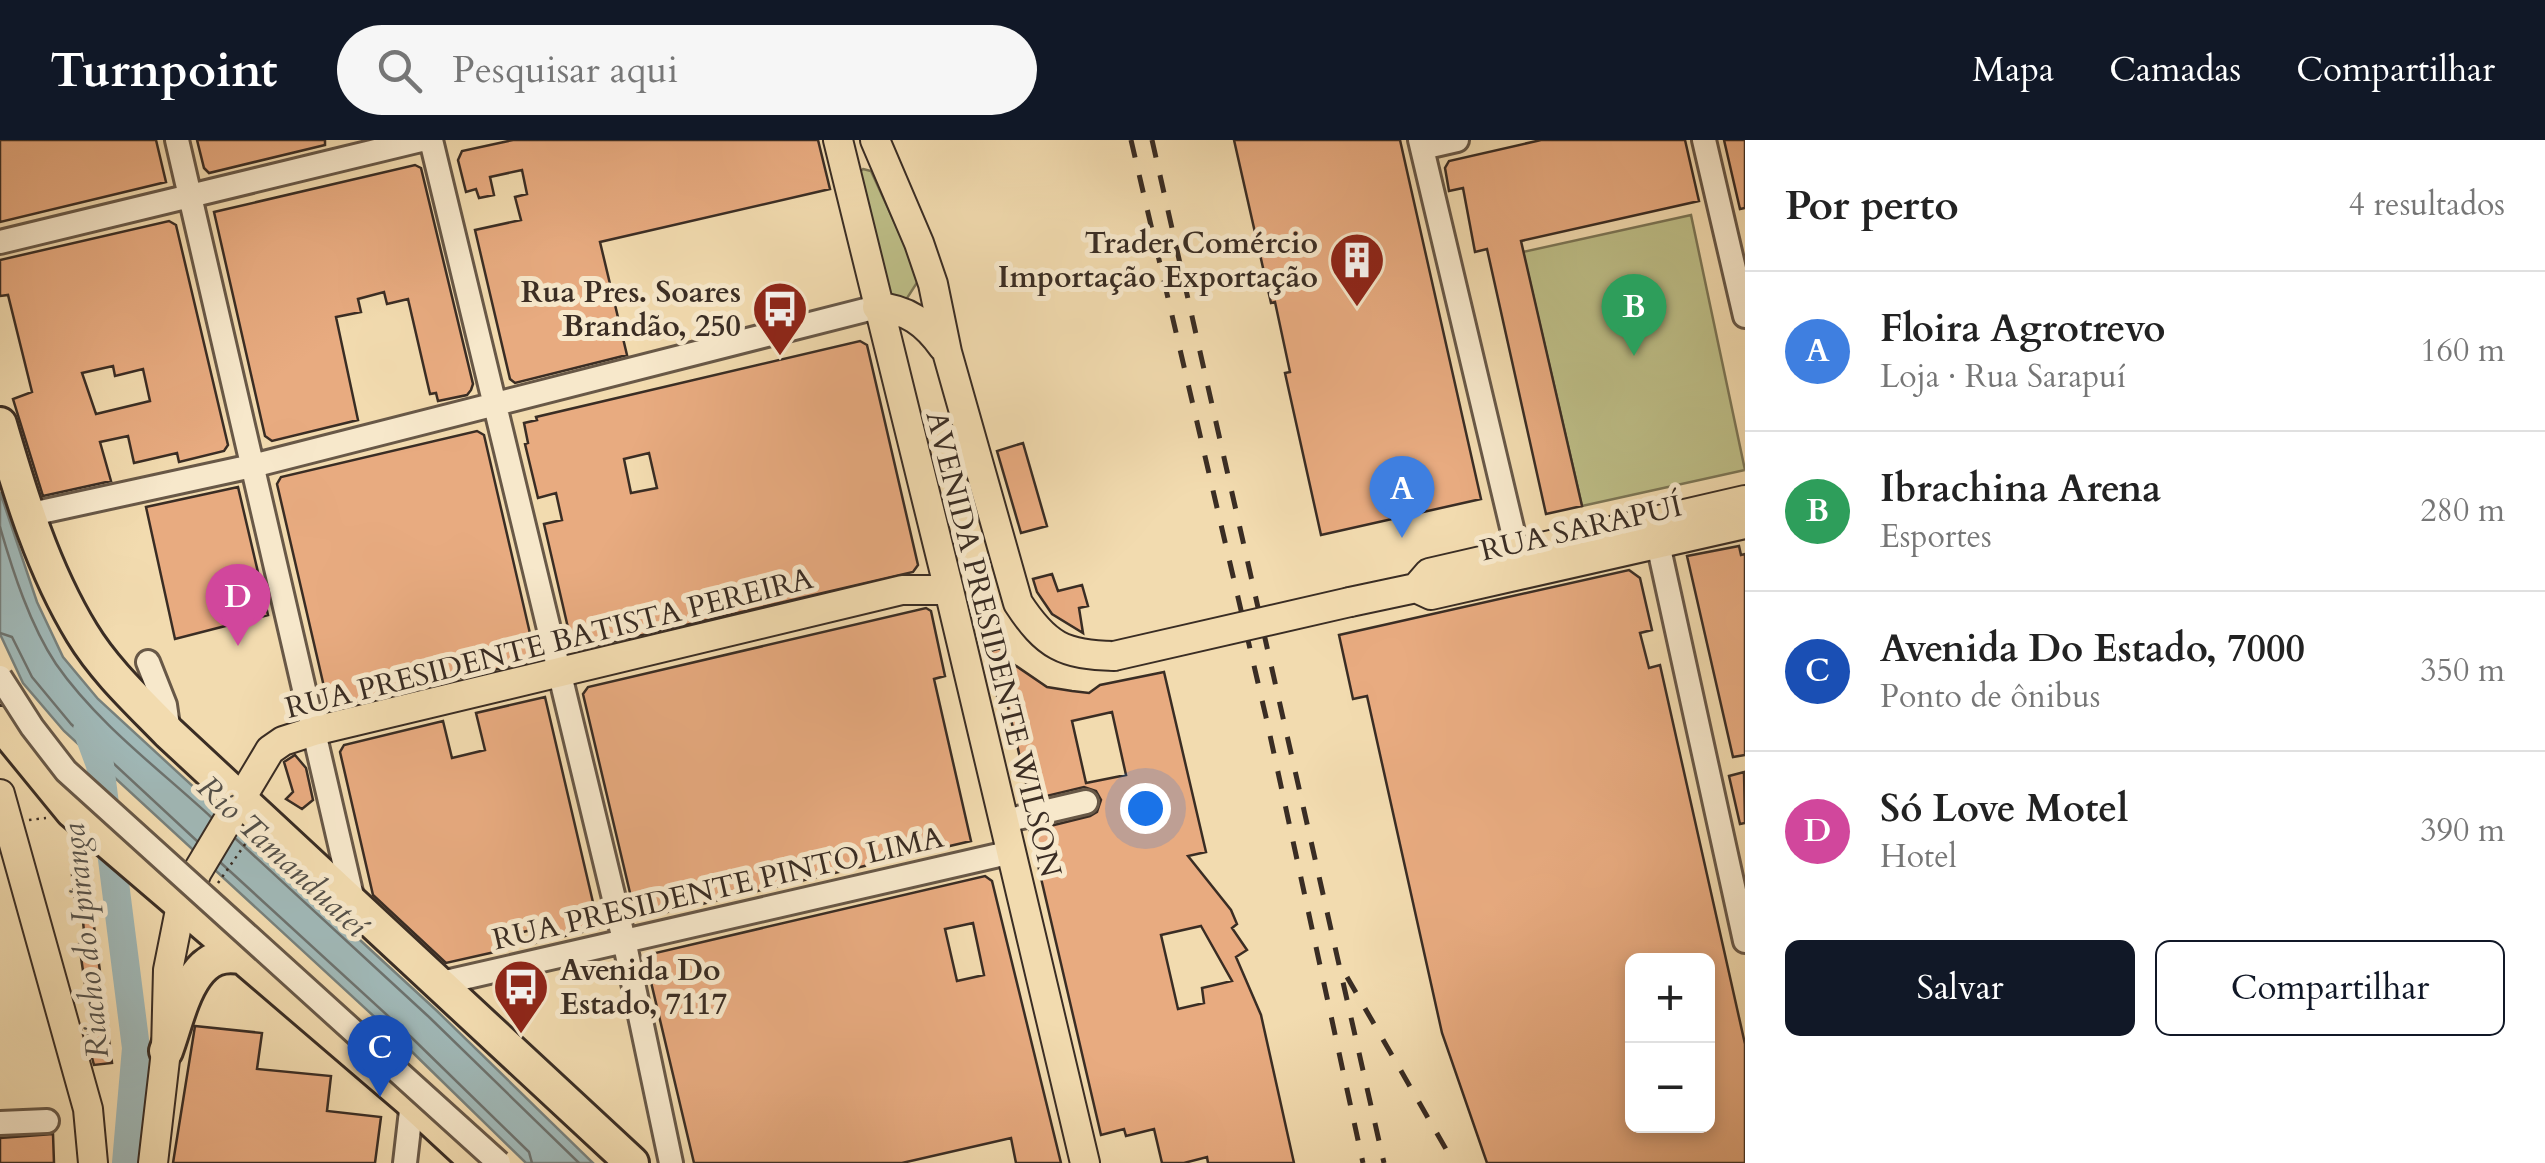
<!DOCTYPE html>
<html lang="pt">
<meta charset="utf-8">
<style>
:root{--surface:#fff;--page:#f6f6f6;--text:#222;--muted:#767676;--line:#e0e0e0;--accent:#111827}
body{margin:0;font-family:Cardo,serif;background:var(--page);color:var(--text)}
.controls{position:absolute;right:30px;bottom:30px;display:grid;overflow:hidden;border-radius:15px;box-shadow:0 5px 15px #0003}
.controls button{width:90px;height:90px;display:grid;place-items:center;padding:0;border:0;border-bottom:2px solid var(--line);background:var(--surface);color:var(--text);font:50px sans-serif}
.you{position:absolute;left:1145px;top:668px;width:35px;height:35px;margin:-25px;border:8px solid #fff;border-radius:50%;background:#1a73e8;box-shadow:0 0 0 15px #1a73e833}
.badge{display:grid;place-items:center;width:65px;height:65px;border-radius:50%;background:var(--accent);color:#fff;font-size:32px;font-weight:700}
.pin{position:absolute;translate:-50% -82px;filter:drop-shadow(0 2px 5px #0008)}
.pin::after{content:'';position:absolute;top:52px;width:35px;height:30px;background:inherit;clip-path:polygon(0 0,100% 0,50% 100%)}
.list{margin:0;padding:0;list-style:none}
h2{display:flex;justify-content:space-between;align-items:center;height:130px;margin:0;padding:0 40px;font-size:42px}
h2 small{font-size:32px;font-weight:400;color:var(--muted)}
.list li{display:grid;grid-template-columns:65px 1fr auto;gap:30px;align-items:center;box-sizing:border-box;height:160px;padding:0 40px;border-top:2px solid var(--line)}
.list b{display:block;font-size:38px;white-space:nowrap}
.list p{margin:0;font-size:32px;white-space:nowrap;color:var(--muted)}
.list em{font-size:32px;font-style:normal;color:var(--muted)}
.actions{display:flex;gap:20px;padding:30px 40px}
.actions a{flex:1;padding:22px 0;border:2px solid var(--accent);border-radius:15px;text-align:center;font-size:35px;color:var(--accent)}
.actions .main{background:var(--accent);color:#fff}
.icon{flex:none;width:55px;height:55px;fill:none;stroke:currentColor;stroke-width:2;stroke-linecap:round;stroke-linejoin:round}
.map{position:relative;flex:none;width:1745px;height:1023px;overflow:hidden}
header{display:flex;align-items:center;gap:60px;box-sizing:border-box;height:140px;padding:0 50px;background:var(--accent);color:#fff}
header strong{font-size:48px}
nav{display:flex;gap:55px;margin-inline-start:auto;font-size:35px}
.search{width:700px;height:90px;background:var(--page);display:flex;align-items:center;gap:25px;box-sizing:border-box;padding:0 35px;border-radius:55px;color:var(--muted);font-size:38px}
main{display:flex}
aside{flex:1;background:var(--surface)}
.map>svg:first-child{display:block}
.green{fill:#bebf88;stroke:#7c7656;stroke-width:2.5}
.water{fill:#a0b8b7;stroke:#77807c;stroke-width:2.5}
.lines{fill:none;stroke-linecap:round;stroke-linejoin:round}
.shore{stroke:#6d726e;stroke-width:2.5}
.river{stroke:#a0b8b7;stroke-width:28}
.building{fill:#e8ab80;stroke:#3a2d24;stroke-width:2.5;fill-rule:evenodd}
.minor-casing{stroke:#685847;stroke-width:28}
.major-casing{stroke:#3a2d24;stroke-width:32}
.highway-casing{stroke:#3a2d24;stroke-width:38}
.path{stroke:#3a2d24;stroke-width:2.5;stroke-dasharray:2.5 5;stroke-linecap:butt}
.minor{stroke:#f7e8cb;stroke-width:22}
.major{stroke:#f2dbaf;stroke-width:28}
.highway{stroke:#f2dbaf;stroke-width:32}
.rail{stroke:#3a2d24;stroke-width:5;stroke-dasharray:18 18;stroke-linecap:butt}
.minor-bridge-casing{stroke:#685847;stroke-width:28;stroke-linecap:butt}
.major-bridge-casing{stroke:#3a2d24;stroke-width:32;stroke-linecap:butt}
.minor-bridge{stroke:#f7e8cb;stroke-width:22}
.major-bridge{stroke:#f2dbaf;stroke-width:28}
.labels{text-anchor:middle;stroke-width:10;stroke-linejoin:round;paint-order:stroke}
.poi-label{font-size:30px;font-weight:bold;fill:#3a2d24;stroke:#f7e8cb;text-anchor:end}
.street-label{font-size:30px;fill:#3a2d24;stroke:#f7e8cb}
.water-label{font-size:32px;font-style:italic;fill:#545049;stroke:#f7e8cb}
</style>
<header>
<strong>Turnpoint</strong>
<div class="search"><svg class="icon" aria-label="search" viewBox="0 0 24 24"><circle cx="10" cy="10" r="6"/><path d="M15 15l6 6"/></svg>Pesquisar aqui</div>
<nav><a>Mapa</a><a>Camadas</a><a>Compartilhar</a></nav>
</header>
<main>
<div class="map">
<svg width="1745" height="1023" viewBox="0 0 1745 1023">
<rect width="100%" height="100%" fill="#f2dbaf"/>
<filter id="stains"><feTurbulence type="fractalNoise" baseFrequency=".002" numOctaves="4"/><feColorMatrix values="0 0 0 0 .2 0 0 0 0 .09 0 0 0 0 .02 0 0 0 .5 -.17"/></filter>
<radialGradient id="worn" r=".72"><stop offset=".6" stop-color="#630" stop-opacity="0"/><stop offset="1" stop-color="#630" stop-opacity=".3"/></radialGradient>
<path class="green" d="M863,29L871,31L920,138L902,166L889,165L857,34Z
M1691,75L1745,330L1582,366L1523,112Z"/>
<path class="water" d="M0,352L37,462L63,517L98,559L436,870L593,1023H526L404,904L64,591L23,543L0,494Z"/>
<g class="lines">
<path class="shore" d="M0,387C13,432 30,485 56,524C97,583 159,629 211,677
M0,493L12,497L32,537L71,584L197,701
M236,699L429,877L579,1023
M221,723L411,897L529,1012L532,1023"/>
<path class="river" d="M87,590L100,625L136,908L126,1023"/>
</g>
<path class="building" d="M0,0H156L166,42L0,82Z
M197,0H325V5L209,33L204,28Z
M513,0H818L830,49L600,102L627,215L515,243L510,239L475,90L521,80L515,57L527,54L522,30L490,37L494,55L479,58L476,49L466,52L458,20L462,11Z
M1234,0H1400L1481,359L1321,395L1285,233L1290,232L1275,162L1271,163Z
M1541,0H1685L1699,61L1521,101L1582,366L1546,374L1487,109L1475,112L1463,48L1449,51L1445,28L1449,21Z
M1724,0H1745V68L1740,69Z
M415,25L421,28L473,244L471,250L467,255L438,261L436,253L430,254L408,159L387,164L384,152L358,159L361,172L336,177L358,280L272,301L265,296L214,72Z
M169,81L176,85L228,305L224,311L179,322L177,313L134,323L128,296L100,302L111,341L43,356L13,259L32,252L8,155L0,156V120ZM113,226L115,236L143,229L150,261L96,274L82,233Z
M860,201L867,205L884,278L918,425L913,432L578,510L572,505L544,384L562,380L556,353L538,358L525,304L528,303L524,283L537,280L536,277ZM649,313L657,348L631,353L624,319Z
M477,291L484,295L535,515L532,521L335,567L328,564L277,344L281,337Z
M1023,303L1047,386L1021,393L997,311Z
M238,347L268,475L175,499L146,367Z
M1739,406L1741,415L1745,414V615L1733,617L1687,416Z
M1629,430L1640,438L1652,490L1640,493L1649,528L1660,525L1745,904V1023H1487L1442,893L1367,556L1353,559L1339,495ZM1632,820H1708V986H1632Z
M1052,434L1058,451L1082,445L1088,466L1079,468L1083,493L1052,474L1037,452L1033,439Z
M926,468L931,471L945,536L934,539L971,701L642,778L635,774L583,554L588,547Z
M1001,508L1003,517L1047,547L1072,551L1089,553L1100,545L1164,532L1206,712L1188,716L1231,770L1237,784L1232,788L1247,810L1236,817L1261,875L1294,1023H1208L1207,1017L1184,1023H1162L1154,989L1126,996L1124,989L1101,995L1030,691L1090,676L1097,672L1101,660L1096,651L1084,647L1030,660L1005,554L997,556L987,512ZM1112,572L1126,635L1086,643L1072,581ZM1201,786L1232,841L1202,848L1204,863L1178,869L1161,795Z
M545,557L599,788L535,803L532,790L504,796L508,809L446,823L373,755L340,612L344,605L443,581L452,618L485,610L476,573Z
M295,615L306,628L313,660L302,669L286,659L293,652L284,622Z
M1744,632L1745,683L1740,684L1729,636Z
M87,733L112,923L94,925L87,899L88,891H92L79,804L85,803L82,770L76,771L72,735Z
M985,736L992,741L1061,1023H1016L1011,998L902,1023H694L646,821L651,814ZM973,783L984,835L957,841L945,789Z
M195,886L262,893L257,929L331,936L327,971L381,977L375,1023H173Z
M53,994L54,1023H0V998Z"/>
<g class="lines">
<g class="minor-casing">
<path id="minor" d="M177,0L354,765
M431,0L624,800L671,1023
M1420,0L1522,430
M1704,0L1745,176
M1422,8L1457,0
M0,102L421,0
M27,375L252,326L877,167
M1655,390L1745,801
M148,522L165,565L169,593
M1005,681L1086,662
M437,844L1012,712
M0,983L47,981
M405,1023L412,962"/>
</g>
<g class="major-casing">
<path id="major" d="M838,0L949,450L1085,1023
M875,0L919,103L933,144L947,212L1018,463C1046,506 1064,515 1114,516
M877,167C907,169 926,183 943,207
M1416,448L1429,433L1745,360
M1416,448L1431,455L1745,384
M1350,462L1416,448
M0,654L88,969L93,1023
M153,1023L166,911L168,830L179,775L197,732L270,610L283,601L314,591L902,450H949"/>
</g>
<g class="highway-casing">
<path id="highway" d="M0,284C21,356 43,429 82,493C105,531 139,562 169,593L632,1023
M0,583L72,671L412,962L478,1023
M166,911C180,874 190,804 244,818"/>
</g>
<path class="path" d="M29,680L46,678
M218,743L248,700"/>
<use href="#minor" class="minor"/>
<use href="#major" class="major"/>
<use href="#highway" class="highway"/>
<path class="rail" d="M1131,0L1266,577L1363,1023
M1152,0L1384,1023
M1347,837L1454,1023"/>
<g class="minor-bridge-casing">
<path id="minor-bridge" d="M0,537L32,587L66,631L499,1023"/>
</g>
<g class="major-bridge-casing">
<path id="major-bridge" d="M1114,516L1350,462"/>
</g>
<use href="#minor-bridge" class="minor-bridge"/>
<use href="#major-bridge" class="major-bridge"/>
</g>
<defs>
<g id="building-pin" transform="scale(2.875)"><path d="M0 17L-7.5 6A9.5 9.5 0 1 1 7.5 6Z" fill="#8f2418" stroke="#f7e8cb"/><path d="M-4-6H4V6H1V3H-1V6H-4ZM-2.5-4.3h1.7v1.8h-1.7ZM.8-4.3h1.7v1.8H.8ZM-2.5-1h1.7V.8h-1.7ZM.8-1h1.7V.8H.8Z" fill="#fff"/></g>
<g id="bus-pin" transform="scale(2.875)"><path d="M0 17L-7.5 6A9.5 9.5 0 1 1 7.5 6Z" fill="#8f2418" stroke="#f7e8cb"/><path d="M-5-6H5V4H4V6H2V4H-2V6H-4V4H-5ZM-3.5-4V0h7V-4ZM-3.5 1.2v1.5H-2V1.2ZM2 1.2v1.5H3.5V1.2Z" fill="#fff"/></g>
</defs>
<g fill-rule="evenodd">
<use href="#building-pin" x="1357" y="120"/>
<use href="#bus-pin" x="780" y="169"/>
<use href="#bus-pin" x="521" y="847"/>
</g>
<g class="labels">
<g class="poi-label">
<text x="1318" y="113">Trader Comércio<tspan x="1318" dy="34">Importação Exportação</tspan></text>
<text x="741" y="162">Rua Pres. Soares<tspan x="741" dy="34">Brandão, 250</tspan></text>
<text x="560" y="840" text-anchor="start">Avenida Do<tspan x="560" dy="34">Estado, 7117</tspan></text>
</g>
<g class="street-label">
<text transform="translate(1581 388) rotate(-13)" y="10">RUA SARAPUÍ</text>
<text transform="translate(549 503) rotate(-14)" y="10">RUA PRESIDENTE BATISTA PEREIRA</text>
<text transform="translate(994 504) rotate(76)" y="10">AVENIDA PRESIDENTE WILSON</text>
<text transform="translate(718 748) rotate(-13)" y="10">RUA PRESIDENTE PINTO LIMA</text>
</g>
<g class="water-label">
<text transform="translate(283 716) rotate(43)" y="11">Rio Tamanduateí</text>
<text transform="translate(85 801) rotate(-96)" y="11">Riacho do Ipiranga</text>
</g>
</g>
<rect width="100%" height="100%" filter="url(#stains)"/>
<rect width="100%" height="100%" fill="url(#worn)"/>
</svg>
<div class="controls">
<button>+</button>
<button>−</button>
</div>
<div class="you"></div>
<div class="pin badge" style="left:1402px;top:398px;background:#3f7fe0">A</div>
<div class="pin badge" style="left:1634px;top:216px;background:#2e9e5b">B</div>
<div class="pin badge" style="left:380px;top:957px;background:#1a4fb4">C</div>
<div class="pin badge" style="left:238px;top:506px;background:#d1479c">D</div>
</div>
<aside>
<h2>Por perto<small>4 resultados</small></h2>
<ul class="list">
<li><span class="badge" style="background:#3f7fe0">A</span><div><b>Floira Agrotrevo</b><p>Loja · Rua Sarapuí</p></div><em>160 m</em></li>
<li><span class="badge" style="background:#2e9e5b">B</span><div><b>Ibrachina Arena</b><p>Esportes</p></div><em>280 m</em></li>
<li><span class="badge" style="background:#1a4fb4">C</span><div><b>Avenida Do Estado, 7000</b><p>Ponto de ônibus</p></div><em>350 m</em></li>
<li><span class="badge" style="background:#d1479c">D</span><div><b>Só Love Motel</b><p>Hotel</p></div><em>390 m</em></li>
</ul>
<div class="actions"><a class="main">Salvar</a><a>Compartilhar</a></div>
</aside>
</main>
